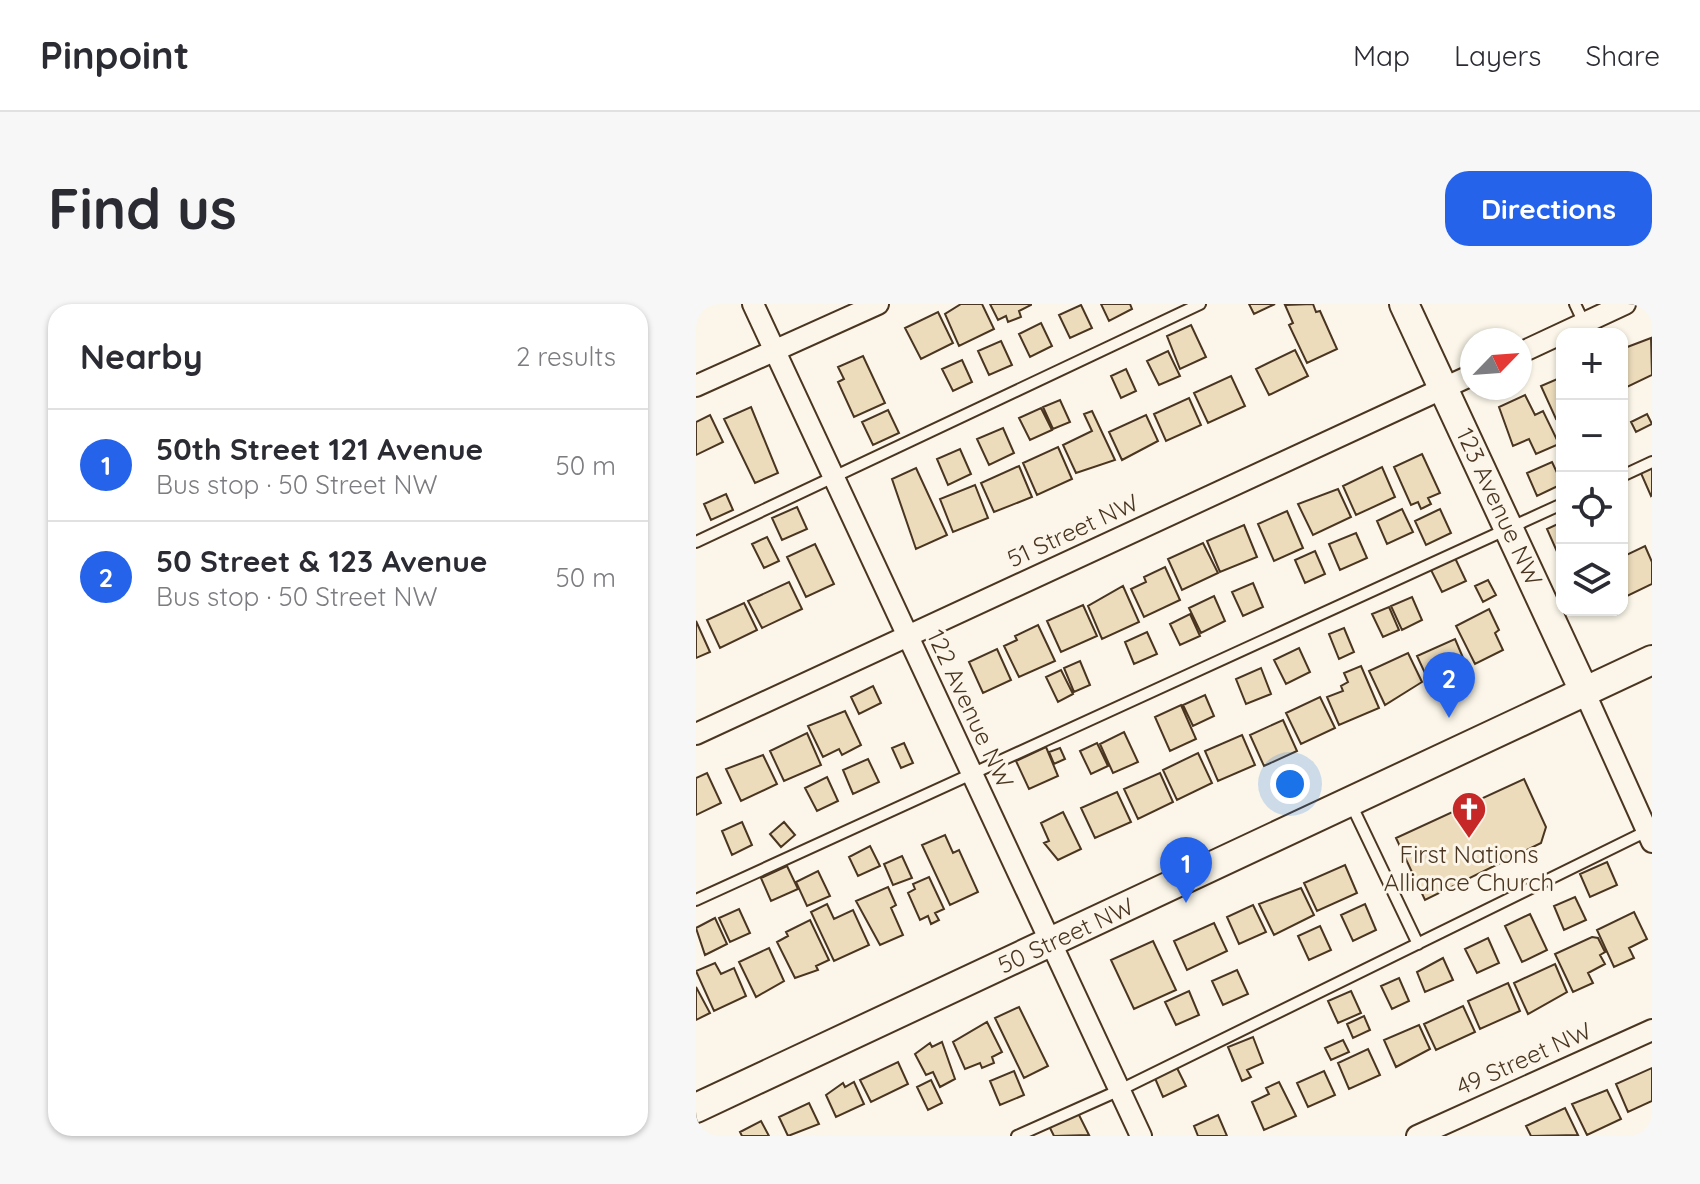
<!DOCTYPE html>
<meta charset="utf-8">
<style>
:root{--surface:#fff;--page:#f7f7f7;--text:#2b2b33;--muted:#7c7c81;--line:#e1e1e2;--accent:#2563eb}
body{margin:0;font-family:Quicksand,sans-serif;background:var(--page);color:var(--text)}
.controls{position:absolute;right:24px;top:24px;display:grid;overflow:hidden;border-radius:16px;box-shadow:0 2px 6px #0004}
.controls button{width:72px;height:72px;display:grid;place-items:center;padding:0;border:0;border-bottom:2px solid var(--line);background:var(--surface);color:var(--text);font:40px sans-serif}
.compass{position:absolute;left:764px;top:24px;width:72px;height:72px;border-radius:50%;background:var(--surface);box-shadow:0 2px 6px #0004;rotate:65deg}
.you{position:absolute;left:594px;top:480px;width:28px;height:28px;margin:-20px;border:6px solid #fff;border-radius:50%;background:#1a73e8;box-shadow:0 0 0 12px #1a73e833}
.badge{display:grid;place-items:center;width:52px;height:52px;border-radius:50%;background:var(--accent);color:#fff;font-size:26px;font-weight:700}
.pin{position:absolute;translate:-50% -66px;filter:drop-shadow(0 2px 4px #0008)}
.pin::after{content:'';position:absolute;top:42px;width:28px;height:24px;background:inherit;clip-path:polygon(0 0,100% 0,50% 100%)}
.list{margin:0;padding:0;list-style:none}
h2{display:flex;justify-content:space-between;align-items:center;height:104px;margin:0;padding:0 32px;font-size:34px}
h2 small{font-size:26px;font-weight:400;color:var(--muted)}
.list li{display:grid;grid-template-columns:52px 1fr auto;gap:24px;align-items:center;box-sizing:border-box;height:112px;padding:0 32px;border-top:2px solid var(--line)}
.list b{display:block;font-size:30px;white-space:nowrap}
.list p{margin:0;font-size:26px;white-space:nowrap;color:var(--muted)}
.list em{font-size:26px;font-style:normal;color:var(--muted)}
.icon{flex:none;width:44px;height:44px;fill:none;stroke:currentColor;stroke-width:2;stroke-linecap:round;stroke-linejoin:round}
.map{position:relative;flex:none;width:956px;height:832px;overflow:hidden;border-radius:24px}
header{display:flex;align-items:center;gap:48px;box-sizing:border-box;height:112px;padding:0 40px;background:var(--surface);border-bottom:2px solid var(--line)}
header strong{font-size:38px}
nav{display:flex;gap:44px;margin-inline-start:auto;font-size:28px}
.intro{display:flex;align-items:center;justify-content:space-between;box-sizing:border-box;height:192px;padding:0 48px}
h1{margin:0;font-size:56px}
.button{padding:20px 36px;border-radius:24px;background:var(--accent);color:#fff;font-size:28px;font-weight:700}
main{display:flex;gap:48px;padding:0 48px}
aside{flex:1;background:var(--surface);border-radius:24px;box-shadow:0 2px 6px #0004}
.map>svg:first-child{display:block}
.building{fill:#ecdcbc;stroke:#4a3520;stroke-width:2}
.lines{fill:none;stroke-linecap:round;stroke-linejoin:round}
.lane-casing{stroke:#4a3520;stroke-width:14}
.street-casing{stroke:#4a3520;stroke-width:24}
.secondary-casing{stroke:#4a3520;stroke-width:32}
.lane{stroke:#fbf6e9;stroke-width:10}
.street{stroke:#fbf6e9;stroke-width:20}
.secondary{stroke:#fbf6e9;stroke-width:28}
.labels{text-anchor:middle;stroke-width:6;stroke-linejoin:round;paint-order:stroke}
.street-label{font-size:24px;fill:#4a3520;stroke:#fbf6e9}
.poi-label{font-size:24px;fill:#4a3520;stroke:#fbf6e9}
</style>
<header>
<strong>Pinpoint</strong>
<nav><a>Map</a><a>Layers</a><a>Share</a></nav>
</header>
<div class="intro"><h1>Find us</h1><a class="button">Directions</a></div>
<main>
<aside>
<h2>Nearby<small>2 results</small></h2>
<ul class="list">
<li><span class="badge">1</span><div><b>50th Street 121 Avenue</b><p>Bus stop · 50 Street NW</p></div><em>50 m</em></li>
<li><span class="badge">2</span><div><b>50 Street &amp; 123 Avenue</b><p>Bus stop · 50 Street NW</p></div><em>50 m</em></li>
</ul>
</aside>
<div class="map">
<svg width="956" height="832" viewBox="0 0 956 832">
<rect width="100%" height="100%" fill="#fbf6e9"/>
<path class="building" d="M265,0H286L298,25L263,42L249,10Z
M294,0H335V1L323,7L325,13L312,18L310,12L302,16Z
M405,0H434L436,5L413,17Z
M553,0H579L558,10Z
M617,0L620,8L624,7L641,45L611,59L593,21L597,19L589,1Z
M385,1L396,24L374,34L363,11Z
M242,8L257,39L225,55L209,24Z
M345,19L356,42L334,53L323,30Z
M495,21L510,53L484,65L471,32Z
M955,34L956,71L931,83L926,71V45Z
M305,37L316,61L293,71L282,47Z
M599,46L612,72L573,91L560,65Z
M472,47L484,72L463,81L451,57Z
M167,52L189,99L158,113L142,78L148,75L142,63Z
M266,56L276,78L257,87L246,65Z
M430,65L440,87L425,94L415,72Z
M535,72L549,102L512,119L498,89Z
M866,73V112L860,115L845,82Z
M829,91L839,111L847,107L863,140L840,150L833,135L817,142L803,103Z
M493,94L505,121L470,137L458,110Z
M364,96L374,118L357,125L347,103Z
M55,103L82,169L59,179L28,115Z
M345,104L356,126L334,136L323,114Z
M192,106L203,129L177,141L166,118Z
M396,107L419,156L380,169L367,141L396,127L388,110Z
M951,110L956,120L940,128L935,118Z
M14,111L27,138L0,151V118Z
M450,111L462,137L426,156L413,128Z
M307,124L318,149L293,161L281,135Z
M362,143L376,175L341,191L327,159Z
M264,145L275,170L252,181L241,155Z
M726,150L744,189L732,194L735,200L725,205L722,198L715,201L698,163Z
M856,158L863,173L866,172V180L841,192L831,169Z
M956,161V191L955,192L944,167Z
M323,162L336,193L298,208L285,179Z
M686,163L699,193L660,211L647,182Z
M220,164L251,231L220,245L196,175Z
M279,181L292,214L257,228L244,195Z
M642,185L655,213L617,231L602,200Z
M30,190L37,206L15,216L8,200Z
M101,203L111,225L86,236L76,214Z
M706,205L717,228L691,240L681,217Z
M744,205L755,229L730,241L719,217Z
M591,207L607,244L578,257L562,220Z
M866,218V248L862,250L851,225Z
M548,221L561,253L524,268L511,237Z
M660,229L671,254L644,266L633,240Z
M71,233L83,257L68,264L56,240Z
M507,239L522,269L486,286L472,255Z
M119,240L138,280L110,293L91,253Z
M949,242L956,258V280L929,293L926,253Z
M619,247L629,270L609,279L599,256Z
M759,254L770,277L746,288L735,266Z
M469,263L484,296L448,313L435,285L450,278L448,273Z
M792,276L800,291L787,298L779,282Z
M93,278L106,305L66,324L52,297Z
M557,279L567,303L547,312L536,288Z
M427,282L443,318L406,335L392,302Z
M518,292L529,317L505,329L493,304Z
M716,293L726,316L706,326L695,302Z
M48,299L61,326L24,344L11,316Z
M387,301L401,332L365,348L351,317Z
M693,303L703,326L687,333L676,310Z
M793,305L803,326L799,329L807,346L779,360L760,322Z
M494,310L504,332L484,341L474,320Z
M0,317L14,348L0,354Z
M342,321L359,357L323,373L308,342L321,336L319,332Z
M648,324L658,348L643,355L633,330Z
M451,328L461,350L438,360L429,338Z
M759,335L771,363L734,380L721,352Z
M603,344L614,368L590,380L578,356Z
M301,345L315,376L287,389L273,358Z
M712,349L726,378L689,401L673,367Z
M384,357L394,381L378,388L368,364Z
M665,362L683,404L643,421L631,393L647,387L645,382L652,378L648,369Z
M565,364L575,390L550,400L540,375Z
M365,366L377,390L362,398L350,373Z
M177,382L185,399L163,410L155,393Z
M509,391L518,412L497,422L487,401Z
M624,393L639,424L605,440L590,409Z
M485,401L500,435L474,447L459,413Z
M149,407L165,441L146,451L143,445L127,453L112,422Z
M587,416L601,447L568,462L554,431Z
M428,428L442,458L417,469L404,440Z
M111,429L125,461L88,477L74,447Z
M546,431L559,461L522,477L509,447Z
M208,439L217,459L205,464L196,444Z
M401,439L412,462L395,470L384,447Z
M350,443L362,472L333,485L320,457Z
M364,444L369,455L358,460L353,448Z
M502,449L516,479L481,496L467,466Z
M67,451L81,480L45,497L30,465Z
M172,455L183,478L157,490L147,466Z
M11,469L25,499L0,511V474Z
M464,469L477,498L442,515L428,485Z
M131,473L142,497L121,507L109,484Z
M828,475L850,523L845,539L729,596L700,534Z
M421,488L435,518L399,534L385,504Z
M367,508L385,545L362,556L348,539L353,537L345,519Z
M46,518L56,541L36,551L26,527Z
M88,518L99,531L85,543L74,530Z
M249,531L257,549L263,546L282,588L254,601L226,541Z
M174,542L184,562L162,572L153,553Z
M206,552L216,574L197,581L188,560Z
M911,558L921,581L894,593L884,570Z
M649,561L661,589L621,607L608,579Z
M91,562L102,585L75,597L65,574Z
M122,567L134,592L111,602L100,578Z
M233,573L248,605L239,609L243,616L235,620L232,612L224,616L212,589L219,585L217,580Z
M192,583L200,601L195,604L207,631L184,641L160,597Z
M605,584L618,611L578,631L563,600Z
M879,593L890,616L868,626L858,602Z
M131,600L138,615L157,606L173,641L138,657L115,608Z
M669,600L680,626L657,637L645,611Z
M557,601L570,628L543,640L531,613Z
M43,605L54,629L34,638L23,614Z
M938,608L951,635L933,644L938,654L918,663L901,626Z
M834,610L851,646L826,658L809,622Z
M19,614L31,640L9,651L0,624Z
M114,616L133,656L120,662L122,666L99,674L81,638L92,632L90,628Z
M518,619L531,647L491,666L478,637Z
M624,622L635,646L613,656L602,632Z
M896,633L902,634L909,648L904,651L909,660L892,669L897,679L877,688L859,650Z
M792,634L803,659L781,669L769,645Z
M457,637L480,686L438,705L415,656Z
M73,644L88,677L60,693L43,658Z
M747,654L757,676L729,688L721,668Z
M19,659L25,670L38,664L50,692L18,707L0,667Z
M859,660L871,688L832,710L818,679Z
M541,666L552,690L527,701L516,677Z
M703,674L713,697L696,705L685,682Z
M812,679L824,707L784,725L772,697Z
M0,683L14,709L0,716Z
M493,687L503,711L480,721L469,698Z
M655,687L665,709L642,719L632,697Z
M767,702L779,728L740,746L728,720Z
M323,703L352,762L328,774L299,714Z
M668,712L674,726L657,734L651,720Z
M291,718L306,748L296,753L298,759L286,764L284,759L269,765L257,738Z
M723,721L734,745L700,763L688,736Z
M557,733L567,759L551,766L555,773L546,777L532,743Z
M647,736L653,748L635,756L629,744Z
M246,738L259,775L244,783L237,768L230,771L219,750L234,739L236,743Z
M672,745L684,771L653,785L642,759Z
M202,758L212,780L175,798L164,776Z
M480,762L490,782L467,793L458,772Z
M956,764V797L932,808L920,780Z
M318,767L328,791L304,801L294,777Z
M628,767L639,791L612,803L601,779Z
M235,776L246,799L232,806L221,783Z
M158,778L168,800L140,813L130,791L147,779L149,783Z
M583,778L600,812L568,826L556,798L573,790L570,784Z
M911,786L925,815L891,831L876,800Z
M113,799L123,820L92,832L83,813Z
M869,804L882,831L835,832L830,822Z
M381,807L393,831L358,832L352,820Z
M522,811L531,832H502L498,822Z
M65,817L73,832H46L44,828Z"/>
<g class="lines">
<g class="lane-casing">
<path id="lane" d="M879,0L888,19
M926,172L956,158
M0,238L504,0
M655,500L722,640
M0,596L866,200
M321,832L424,786L951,527"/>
</g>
<g class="street-casing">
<path id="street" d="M57,0L445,832
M824,49L929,0
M0,82L182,0
M888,387L956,538
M0,430L776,71
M721,832L956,726"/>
</g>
<g class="secondary-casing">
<path id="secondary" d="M708,0L888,387
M0,804L956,356"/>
</g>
<use href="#lane" class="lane"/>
<use href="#street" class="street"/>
<use href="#secondary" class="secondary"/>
</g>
<defs>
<g id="church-pin" transform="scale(1.8)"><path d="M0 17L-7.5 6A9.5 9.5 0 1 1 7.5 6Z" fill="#c62828" stroke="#fbf6e9"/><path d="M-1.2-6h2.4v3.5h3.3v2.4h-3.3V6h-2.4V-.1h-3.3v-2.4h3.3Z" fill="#fff"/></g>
</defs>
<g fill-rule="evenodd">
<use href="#church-pin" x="773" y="505"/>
</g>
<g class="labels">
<g class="street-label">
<text transform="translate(803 203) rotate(65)" y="8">123 Avenue NW</text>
<text transform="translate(377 227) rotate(-25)" y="8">51 Street NW</text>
<text transform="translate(274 405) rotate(65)" y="8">122 Avenue NW</text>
<text transform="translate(370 632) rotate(-25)" y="8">50 Street NW</text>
<text transform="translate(828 755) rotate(-24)" y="8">49 Street NW</text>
</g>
<g class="poi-label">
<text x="773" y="559">First Nations<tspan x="773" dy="28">Alliance Church</tspan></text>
</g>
</g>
</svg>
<div class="controls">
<button>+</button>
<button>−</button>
<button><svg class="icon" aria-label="locate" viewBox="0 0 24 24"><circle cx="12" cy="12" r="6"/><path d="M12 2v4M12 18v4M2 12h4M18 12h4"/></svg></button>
<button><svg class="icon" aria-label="layers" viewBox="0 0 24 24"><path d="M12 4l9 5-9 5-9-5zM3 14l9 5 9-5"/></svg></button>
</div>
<svg class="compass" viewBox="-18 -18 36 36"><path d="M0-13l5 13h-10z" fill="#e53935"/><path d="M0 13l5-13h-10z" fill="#7c7c81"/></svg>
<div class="you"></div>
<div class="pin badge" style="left:490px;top:599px">1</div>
<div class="pin badge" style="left:753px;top:414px">2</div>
</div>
</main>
